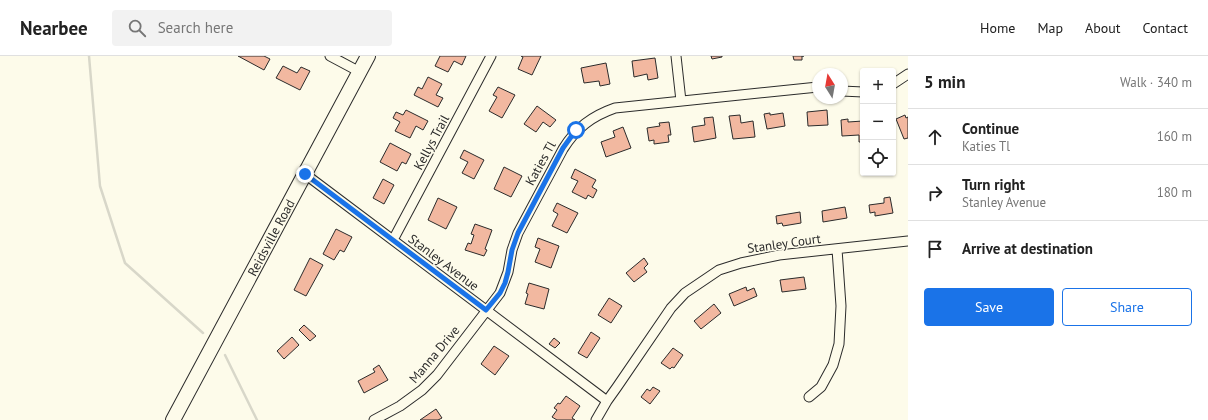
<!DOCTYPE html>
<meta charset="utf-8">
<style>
:root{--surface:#fff;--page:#f2f2f2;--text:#222;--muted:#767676;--line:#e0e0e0;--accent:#1a73e8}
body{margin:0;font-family:"PT Sans",sans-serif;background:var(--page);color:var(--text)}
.controls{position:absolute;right:12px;top:12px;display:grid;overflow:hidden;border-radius:4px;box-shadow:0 1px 3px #0004}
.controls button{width:36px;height:36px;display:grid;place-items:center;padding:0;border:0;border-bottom:1px solid var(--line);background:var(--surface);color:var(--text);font:20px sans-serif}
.compass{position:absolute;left:812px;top:12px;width:36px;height:36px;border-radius:50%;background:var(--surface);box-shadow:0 1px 3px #0004;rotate:349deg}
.stop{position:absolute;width:12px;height:12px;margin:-9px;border:3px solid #1a73e8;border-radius:50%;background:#fff}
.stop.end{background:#1a73e8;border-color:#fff;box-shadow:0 1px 4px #0008}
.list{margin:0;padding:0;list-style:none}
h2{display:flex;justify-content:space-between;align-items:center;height:52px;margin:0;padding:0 16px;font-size:17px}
h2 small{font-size:13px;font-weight:400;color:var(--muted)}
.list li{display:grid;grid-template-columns:26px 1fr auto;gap:12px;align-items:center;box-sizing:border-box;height:56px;padding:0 16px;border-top:1px solid var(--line)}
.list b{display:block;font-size:15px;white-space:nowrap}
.list p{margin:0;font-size:13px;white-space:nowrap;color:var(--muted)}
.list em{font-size:13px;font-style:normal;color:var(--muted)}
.actions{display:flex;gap:8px;padding:12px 16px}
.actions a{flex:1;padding:9px 0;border:1px solid var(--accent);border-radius:4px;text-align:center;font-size:14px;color:var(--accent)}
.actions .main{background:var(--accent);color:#fff}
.icon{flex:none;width:22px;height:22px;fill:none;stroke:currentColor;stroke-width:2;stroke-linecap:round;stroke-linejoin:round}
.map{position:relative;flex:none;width:908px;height:364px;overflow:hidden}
header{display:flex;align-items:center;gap:24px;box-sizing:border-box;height:56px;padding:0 20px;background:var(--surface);border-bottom:1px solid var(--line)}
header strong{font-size:19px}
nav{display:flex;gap:22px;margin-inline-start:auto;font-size:14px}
.search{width:280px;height:36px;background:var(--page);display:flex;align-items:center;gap:10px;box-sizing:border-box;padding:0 14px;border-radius:4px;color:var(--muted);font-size:15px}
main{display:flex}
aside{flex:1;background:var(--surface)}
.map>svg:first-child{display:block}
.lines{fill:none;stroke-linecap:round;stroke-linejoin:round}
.stream{stroke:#d8d7c9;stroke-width:2.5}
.building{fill:#f2b8a0;stroke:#2b2b2b}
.minor-casing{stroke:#2b2b2b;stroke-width:11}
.highway-casing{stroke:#2b2b2b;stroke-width:16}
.minor{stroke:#fdfbea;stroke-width:9}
.highway{stroke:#fdfbea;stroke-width:14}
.route{stroke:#1a73e8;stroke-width:5}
.labels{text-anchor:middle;stroke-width:3;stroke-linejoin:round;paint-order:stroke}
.street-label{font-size:13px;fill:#2b2b2b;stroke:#fdfbea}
</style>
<header>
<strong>Nearbee</strong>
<div class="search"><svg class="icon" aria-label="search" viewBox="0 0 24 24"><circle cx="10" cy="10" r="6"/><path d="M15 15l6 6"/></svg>Search here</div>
<nav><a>Home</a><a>Map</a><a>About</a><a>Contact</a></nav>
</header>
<main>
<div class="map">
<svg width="908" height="364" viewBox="0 0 908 364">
<rect width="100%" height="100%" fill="#fdfbea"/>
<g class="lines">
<path class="stream" d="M89,0L100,130L125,207L203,277
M225,299L257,364"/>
</g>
<path class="building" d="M238,0H264L270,3L264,14Z
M440,0H466L462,9L454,5L448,16L435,10Z
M521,0H541L532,19L518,13L523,1Z
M711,0H722V1L712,3Z
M793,0H804H802V4H794Z
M655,2L658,22L648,24L647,18L634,21L632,5Z
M606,7L610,28L600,30L599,25L584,27L581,12Z
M283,10L297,17L301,11L310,15L300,34L276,22Z
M428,21L442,28L436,39L443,42L438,51L414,39L418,31L422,33Z
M498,31L515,39L502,62L489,55L497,41L493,39Z
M537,50L556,64L550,71L543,66L536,76L524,68Z
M406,54L428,65L423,74L416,70L410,82L395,75L400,66L393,62L396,56L403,59Z
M827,54L828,69L808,70L807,56Z
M770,57V59L783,57L785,70L767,73L764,58Z
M740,59L741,67L753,65L755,81L733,83L729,60Z
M905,59L906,62L908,61V82L904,83L896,63Z
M713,61L716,82L694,86L692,71L705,69L704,62Z
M848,63V66L863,65V86H859V79L842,80L841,64Z
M669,66L671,79H668L669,86L654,88V84L649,85L647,72L660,70L659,67Z
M623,71L631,92L606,101L601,86L615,81L613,75Z
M390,87L411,98L406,108L402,106L397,115L380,106Z
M464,94L484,104L474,123L462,117L468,106L460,102Z
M504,111L522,120L511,141L494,133Z
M575,113L596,124L592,131L597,134L593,142L588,139L586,143L572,136L578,125L571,122Z
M383,123L394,129L384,148L373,142Z
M890,141L893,157L875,160V156L870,157L869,149L884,147V142Z
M438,142L457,151L446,173L428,164Z
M557,147L578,157L567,177L552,170L558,158L553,155Z
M845,151L847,162L823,166L822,155Z
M800,156L801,167L783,170L782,167L777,168L776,160Z
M475,168L492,174L485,193L487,194L484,200L465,194L468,187L471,188L474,179L471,178Z
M336,173L352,181L344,196L340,194L334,204L323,198Z
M538,182L559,190L551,212L535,206L540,193L535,191Z
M310,202L323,209L306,240L294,234Z
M644,202L648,208L644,212L647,216L634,226L626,217Z
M804,221L806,233L782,236L780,224Z
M529,227L549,233L544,253L525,248L528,238L526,237Z
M746,231L747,235L754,232L757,240L734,250L729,238Z
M609,242L622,250L611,267L598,259Z
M714,248L721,257L701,273L694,265Z
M304,269L316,280L310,285L299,274Z
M591,276L600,282L587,302L578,297Z
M292,281L299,289L284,303L277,295Z
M554,282L560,287L555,292L549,288Z
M494,290L509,300L495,319L481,308Z
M673,292L683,299L674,312L672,311L670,313L661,307Z
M379,309L388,324L364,337L358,325L375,316L373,313Z
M653,331L660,335L650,348L641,341L647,333L650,335Z
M566,340L580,350L572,362L575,364H557L552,361L557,354L554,352L558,347L560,348Z
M436,353L442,362L438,364H420Z"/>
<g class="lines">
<g class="minor-casing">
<path id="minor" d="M330,0L360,16
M676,0L681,45
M893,28L908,18
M842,35L863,36
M305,118L607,345
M393,184L491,0
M809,341L821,331L833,309L839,288L841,250L837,193
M374,364L400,350L422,334L437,319L500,237L508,216L512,194L518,177L563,93C576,72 592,60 615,52L818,31
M596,364L607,345L617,331L671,252L685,237L719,214L741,207L779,199L908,185"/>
</g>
<g class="highway-casing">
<g id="highway">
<path id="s1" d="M173,364L368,0"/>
</g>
</g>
<use href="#minor" class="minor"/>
<use href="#highway" class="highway"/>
</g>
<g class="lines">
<path class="route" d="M305,118L486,254L500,237L505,227L508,216L512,194L518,177L563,92L576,74"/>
</g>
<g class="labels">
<g class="street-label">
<text transform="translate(431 86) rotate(-62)" y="5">Kellys Trail</text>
<text transform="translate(540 107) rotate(-61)" y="5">Katies Tl</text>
<text dy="5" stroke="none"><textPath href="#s1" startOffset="207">Reidsville Road</textPath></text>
<text transform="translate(784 187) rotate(-8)" y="5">Stanley Court</text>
<text transform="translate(444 206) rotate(37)" y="5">Stanley Avenue</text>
<text transform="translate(434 298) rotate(-50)" y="5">Manna Drive</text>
</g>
</g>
</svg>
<div class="controls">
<button>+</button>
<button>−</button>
<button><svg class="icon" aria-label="locate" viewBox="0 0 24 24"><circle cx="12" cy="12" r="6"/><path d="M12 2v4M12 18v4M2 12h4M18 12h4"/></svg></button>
</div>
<svg class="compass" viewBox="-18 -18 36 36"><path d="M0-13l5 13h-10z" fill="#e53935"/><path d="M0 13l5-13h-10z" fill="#767676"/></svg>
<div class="stop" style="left:576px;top:74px"></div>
<div class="stop end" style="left:305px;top:118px"></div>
</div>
<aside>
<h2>5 min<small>Walk · 340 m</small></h2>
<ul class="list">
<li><svg class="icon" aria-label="ahead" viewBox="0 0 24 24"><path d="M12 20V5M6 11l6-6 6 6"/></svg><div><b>Continue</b><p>Katies Tl</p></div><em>160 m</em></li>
<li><svg class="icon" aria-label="right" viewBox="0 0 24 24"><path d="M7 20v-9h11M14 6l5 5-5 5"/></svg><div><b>Turn right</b><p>Stanley Avenue</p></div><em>180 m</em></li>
<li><svg class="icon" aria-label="arrive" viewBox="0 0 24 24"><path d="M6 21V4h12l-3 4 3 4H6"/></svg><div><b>Arrive at destination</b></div></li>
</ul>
<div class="actions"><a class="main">Save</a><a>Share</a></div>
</aside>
</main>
